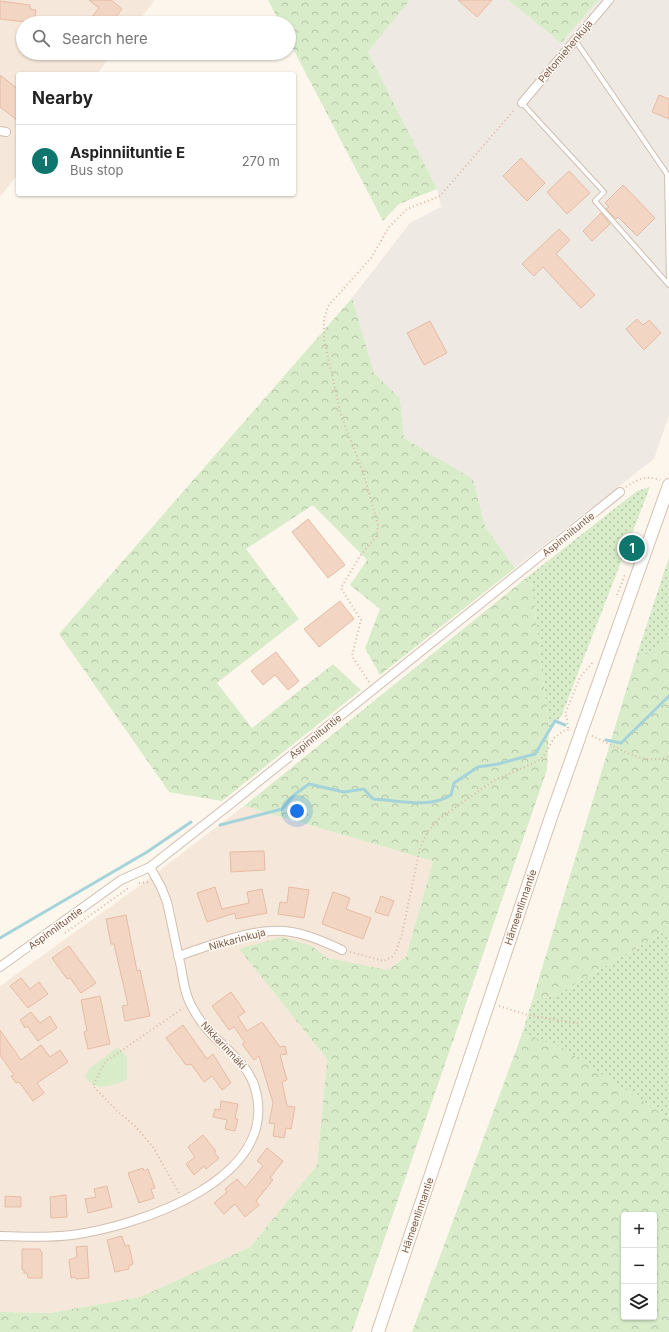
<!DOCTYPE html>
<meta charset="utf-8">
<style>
:root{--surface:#fff;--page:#f2f2f2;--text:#222;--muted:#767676;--line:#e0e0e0;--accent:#0f766e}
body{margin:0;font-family:Inter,sans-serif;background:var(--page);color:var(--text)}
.controls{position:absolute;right:12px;bottom:12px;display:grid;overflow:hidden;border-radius:4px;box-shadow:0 1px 3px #0004}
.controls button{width:36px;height:36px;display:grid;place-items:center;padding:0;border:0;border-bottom:1px solid var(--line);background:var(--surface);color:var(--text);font:20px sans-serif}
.you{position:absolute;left:297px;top:811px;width:14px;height:14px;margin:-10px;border:3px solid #fff;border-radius:50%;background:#1a73e8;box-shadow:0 0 0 6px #1a73e833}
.badge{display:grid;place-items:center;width:26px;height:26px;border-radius:50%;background:var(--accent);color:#fff;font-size:13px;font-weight:700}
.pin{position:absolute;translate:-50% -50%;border:2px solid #fff;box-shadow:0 1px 4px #0006}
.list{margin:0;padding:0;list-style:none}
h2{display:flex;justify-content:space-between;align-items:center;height:52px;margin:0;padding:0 16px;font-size:17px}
h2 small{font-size:13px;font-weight:400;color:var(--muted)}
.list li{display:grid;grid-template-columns:26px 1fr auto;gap:12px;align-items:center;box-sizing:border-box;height:72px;padding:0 16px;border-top:1px solid var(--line)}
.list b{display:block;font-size:15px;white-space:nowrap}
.list p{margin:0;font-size:13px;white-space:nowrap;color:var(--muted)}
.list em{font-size:13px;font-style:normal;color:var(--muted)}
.icon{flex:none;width:22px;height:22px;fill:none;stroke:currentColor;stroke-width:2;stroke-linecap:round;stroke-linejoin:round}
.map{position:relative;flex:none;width:669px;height:1332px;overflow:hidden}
.search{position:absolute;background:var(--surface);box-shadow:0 1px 3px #0004;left:16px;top:16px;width:280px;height:44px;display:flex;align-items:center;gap:10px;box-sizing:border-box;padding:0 14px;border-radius:22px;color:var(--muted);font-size:15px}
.panel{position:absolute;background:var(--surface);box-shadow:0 1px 3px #0004;left:16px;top:72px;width:280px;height:124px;border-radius:4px}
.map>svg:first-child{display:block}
.residential{fill:#f5e8da}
.industrial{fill:#efe9e4}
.grass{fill:url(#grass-dots)}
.forest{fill:url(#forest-crowns);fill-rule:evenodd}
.green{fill:#d8ecc9}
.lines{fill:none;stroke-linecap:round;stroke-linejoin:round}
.stream{stroke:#a5d3da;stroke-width:3}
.building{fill:#f3d5c3;stroke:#e6bba3}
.lane-casing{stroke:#d1beb0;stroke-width:6}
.street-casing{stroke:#d1beb0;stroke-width:10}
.secondary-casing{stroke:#d6c0b0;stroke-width:14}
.path{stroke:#d9b8a5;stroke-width:2;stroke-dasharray:1 3;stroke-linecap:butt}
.lane{stroke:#fff;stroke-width:4}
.street{stroke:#fff;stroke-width:8}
.secondary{stroke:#fff;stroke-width:12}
.labels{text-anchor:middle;stroke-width:3;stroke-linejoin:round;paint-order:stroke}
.street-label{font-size:10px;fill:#7a5c4d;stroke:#fffaf3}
</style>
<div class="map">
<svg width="669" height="1332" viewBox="0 0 669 1332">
<defs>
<pattern id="grass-dots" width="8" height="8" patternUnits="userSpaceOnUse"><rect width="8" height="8" fill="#d8ecc9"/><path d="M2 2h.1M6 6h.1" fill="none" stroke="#b4c2a5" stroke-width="1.8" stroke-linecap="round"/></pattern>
<pattern id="forest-crowns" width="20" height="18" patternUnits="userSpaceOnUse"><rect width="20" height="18" fill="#d8ecc9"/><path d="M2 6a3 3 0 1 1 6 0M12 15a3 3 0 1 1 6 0" fill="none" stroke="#b4c2a5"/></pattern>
</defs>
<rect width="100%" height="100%" fill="#fdf6ec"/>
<path class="residential" d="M0,0H155L137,23H23V53H113L97,74H18V174L0,197Z
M244,806L433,861L406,957L387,971L327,958L312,946L240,950L327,1059L317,1165L250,1247L140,1297L50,1313L0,1312V986L139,886Z"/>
<path class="industrial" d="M410,0H508L561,43L598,0H669V415L654,459L515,568L485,526L473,479L404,438L400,398L374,373L352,298L410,223L441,207L437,189L368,52Z"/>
<path class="grass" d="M650,487L561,717L549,729L532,587L526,578L637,491Z
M669,557V640L635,661Z
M669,929V1118L559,1047L522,1034L532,1001L558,994Z"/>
<path class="forest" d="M268,0H410L368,52L437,189L399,204L383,221L289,41V23H280Z
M508,0H598L561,43Z
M352,298L374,373L400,398L404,438L473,479L485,526L515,568L380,675L365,648L380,609L350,585L367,560L313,505L246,549L299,619L217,683L252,728L333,664L361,690L222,801L169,792L59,634Z
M526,578L532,587L549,729L547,770L352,1332H0V1312L50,1313L140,1297L250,1247L317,1165L327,1059L239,949L282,937L312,946L327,958L388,970L406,957L433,861L244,806Z
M669,640V929L558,994L532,1001L635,661Z
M522,1034L559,1046L669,1118V1332H412ZM624,1215H654V1317H624Z"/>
<path class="green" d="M118,1047L127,1057V1080C112,1085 96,1093 85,1077L89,1069Z"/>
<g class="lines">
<path class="stream" d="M606,740L621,743L669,696
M220,825L282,809L294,795L309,784L344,792L364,789L373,799C397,800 430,809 451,795L454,783L478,767L498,764L535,754L555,721L565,725
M0,938L147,852L191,822"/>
</g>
<path class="building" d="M89,0H111L122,9L111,23H87L99,8Z
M458,0H492L477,17Z
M0,1L30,5V9L36,10L34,23L0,19Z
M0,75L18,89V121L0,107Z
M659,95L669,99V119L652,112Z
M521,158L545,183L527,201L503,176Z
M569,171L590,193L567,214L547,192Z
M623,185L655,218L637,236L618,217L616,219L606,209L609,207L605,203Z
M601,213L610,224L592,241L583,231Z
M559,229L570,240L556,254L595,295L581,308L543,267L534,276L522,264Z
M637,319L643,325L649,320L661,333L644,350L626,329Z
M430,321L447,353L424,365L407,333Z
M308,519L345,565L328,578L292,532Z
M340,601L354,619L319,647L304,629Z
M276,652L299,681L288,690L275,675L263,685L251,671Z
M264,851L265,870L231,872L230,852Z
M215,887L222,909L249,903L247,892L262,889L267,913L236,919L235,913L207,922L197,893Z
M289,887L309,890L304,918L278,914L280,902L287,903Z
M333,892L350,898L346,909L371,918L363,939L322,924Z
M381,896L394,901L388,916L375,912Z
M126,915L137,971L140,970L150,1016L125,1021L122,1006L128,1005L114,944H111L106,919Z
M69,946L96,983L81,993L70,978L67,979L52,958Z
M21,978L30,989L39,982L48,994L28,1008L10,986Z
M231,992L245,1012L238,1017L247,1031L262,1022L280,1047L285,1046L287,1054L280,1055L287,1080L282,1082L287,1106L295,1107L291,1129L286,1128L284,1138L273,1136L275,1124L269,1123L273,1103L259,1056L254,1060L242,1044L245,1042L234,1027L229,1030L212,1006Z
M100,996L110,1044L88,1049L84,1032L87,1031L81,1000Z
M31,1012L40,1023L50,1016L57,1028L38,1041L27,1026L25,1028L20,1020Z
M183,1025L207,1059L213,1054L231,1083L222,1090L212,1076L204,1082L191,1064L186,1065L166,1038Z
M0,1030L21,1060L41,1045L50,1057L60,1050L68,1062L37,1083L44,1093L33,1101L19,1082L16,1083L11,1076L14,1075L0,1055Z
M221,1101L238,1104L235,1119H238L235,1131L225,1129L227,1120L213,1117L215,1109L220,1110Z
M203,1135L216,1151L214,1152L219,1158L206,1169L204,1166L194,1175L186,1164L195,1157L188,1147Z
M267,1148L283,1161L270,1178L273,1180L256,1201L259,1205L245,1217L235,1204L224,1214L214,1203L227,1192L225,1189L237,1179L245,1188L263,1166L257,1161Z
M143,1168L144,1171L148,1169L155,1188L151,1189L154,1198L139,1203L128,1173Z
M107,1186L112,1207L88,1213L85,1199L96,1197L94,1189Z
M66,1195L67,1217L51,1218L50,1197Z
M5,1196L21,1197V1207H5Z
M122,1236L125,1246L129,1245L133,1264L129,1266V1269L115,1272L107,1240Z
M87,1246L89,1278L76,1279L75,1277L71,1278L69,1260L77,1257L76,1247Z
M22,1249H40L41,1252H42V1278H28L27,1273H24V1270H22Z"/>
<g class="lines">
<g class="lane-casing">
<path id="lane" d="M575,40L667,174L669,283
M522,103L604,192L595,201L669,285"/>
</g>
<g class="street-casing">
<path id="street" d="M522,103L609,0
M0,131L6,132
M178,956C206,947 243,932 271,931C296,929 321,940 342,950
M0,967L121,880L150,867L228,806L620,492
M0,1236C24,1237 48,1238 72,1235C139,1226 282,1179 255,1088C249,1068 235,1057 221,1043C209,1033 198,1019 191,1005C185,994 183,980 181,967C176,946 172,924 167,902L161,887L150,867"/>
</g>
<g class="secondary-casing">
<path id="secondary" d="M378,1332L550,820L669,485"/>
</g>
<path class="path" d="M626,487C638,479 646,475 660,480
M617,595L625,575
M369,682L352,656L361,620L341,588L360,556L376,537L378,525L364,475L341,415L324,339V319L328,306L371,258L389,227L407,209L440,196L515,109
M568,728L567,718L565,714L580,677L594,661
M592,736C615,745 643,768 669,756
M139,883L148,882
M65,933L130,887
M350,952L384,961L392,957L396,952L402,934L420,848L428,831L439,819L493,781L534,763L543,757L554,738L563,731L571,729
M499,1006L528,1015L580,1024
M179,1193L153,1147L134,1125L117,1111L93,1086L105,1062L183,1008"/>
<use href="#lane" class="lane"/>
<use href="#street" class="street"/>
<use href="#secondary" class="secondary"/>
</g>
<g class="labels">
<g class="street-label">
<text transform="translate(565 51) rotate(-50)" y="4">Peltomiehenkuja</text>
<text transform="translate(568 534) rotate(-39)" y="4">Aspinniituntie</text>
<text transform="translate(315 736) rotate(-39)" y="4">Aspinniituntie</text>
<text transform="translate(520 907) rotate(-71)" y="4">Hämeenlinnantie</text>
<text transform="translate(55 928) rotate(-36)" y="4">Aspinniituntie</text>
<text transform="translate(237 939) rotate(-15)" y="4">Nikkarinkuja</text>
<text transform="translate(224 1045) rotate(47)" y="4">Nikkarinmäki</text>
<text transform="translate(417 1215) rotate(-71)" y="4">Hämeenlinnantie</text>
</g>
</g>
</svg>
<div class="controls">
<button>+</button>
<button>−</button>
<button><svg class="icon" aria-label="layers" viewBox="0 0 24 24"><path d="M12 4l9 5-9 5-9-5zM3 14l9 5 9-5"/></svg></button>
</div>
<div class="you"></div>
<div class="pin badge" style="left:632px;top:548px">1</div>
<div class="search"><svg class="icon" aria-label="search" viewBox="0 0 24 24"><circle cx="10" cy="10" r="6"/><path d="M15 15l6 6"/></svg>Search here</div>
<section class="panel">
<h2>Nearby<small></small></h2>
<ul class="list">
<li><span class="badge">1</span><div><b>Aspinniituntie E</b><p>Bus stop</p></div><em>270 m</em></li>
</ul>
</section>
</div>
